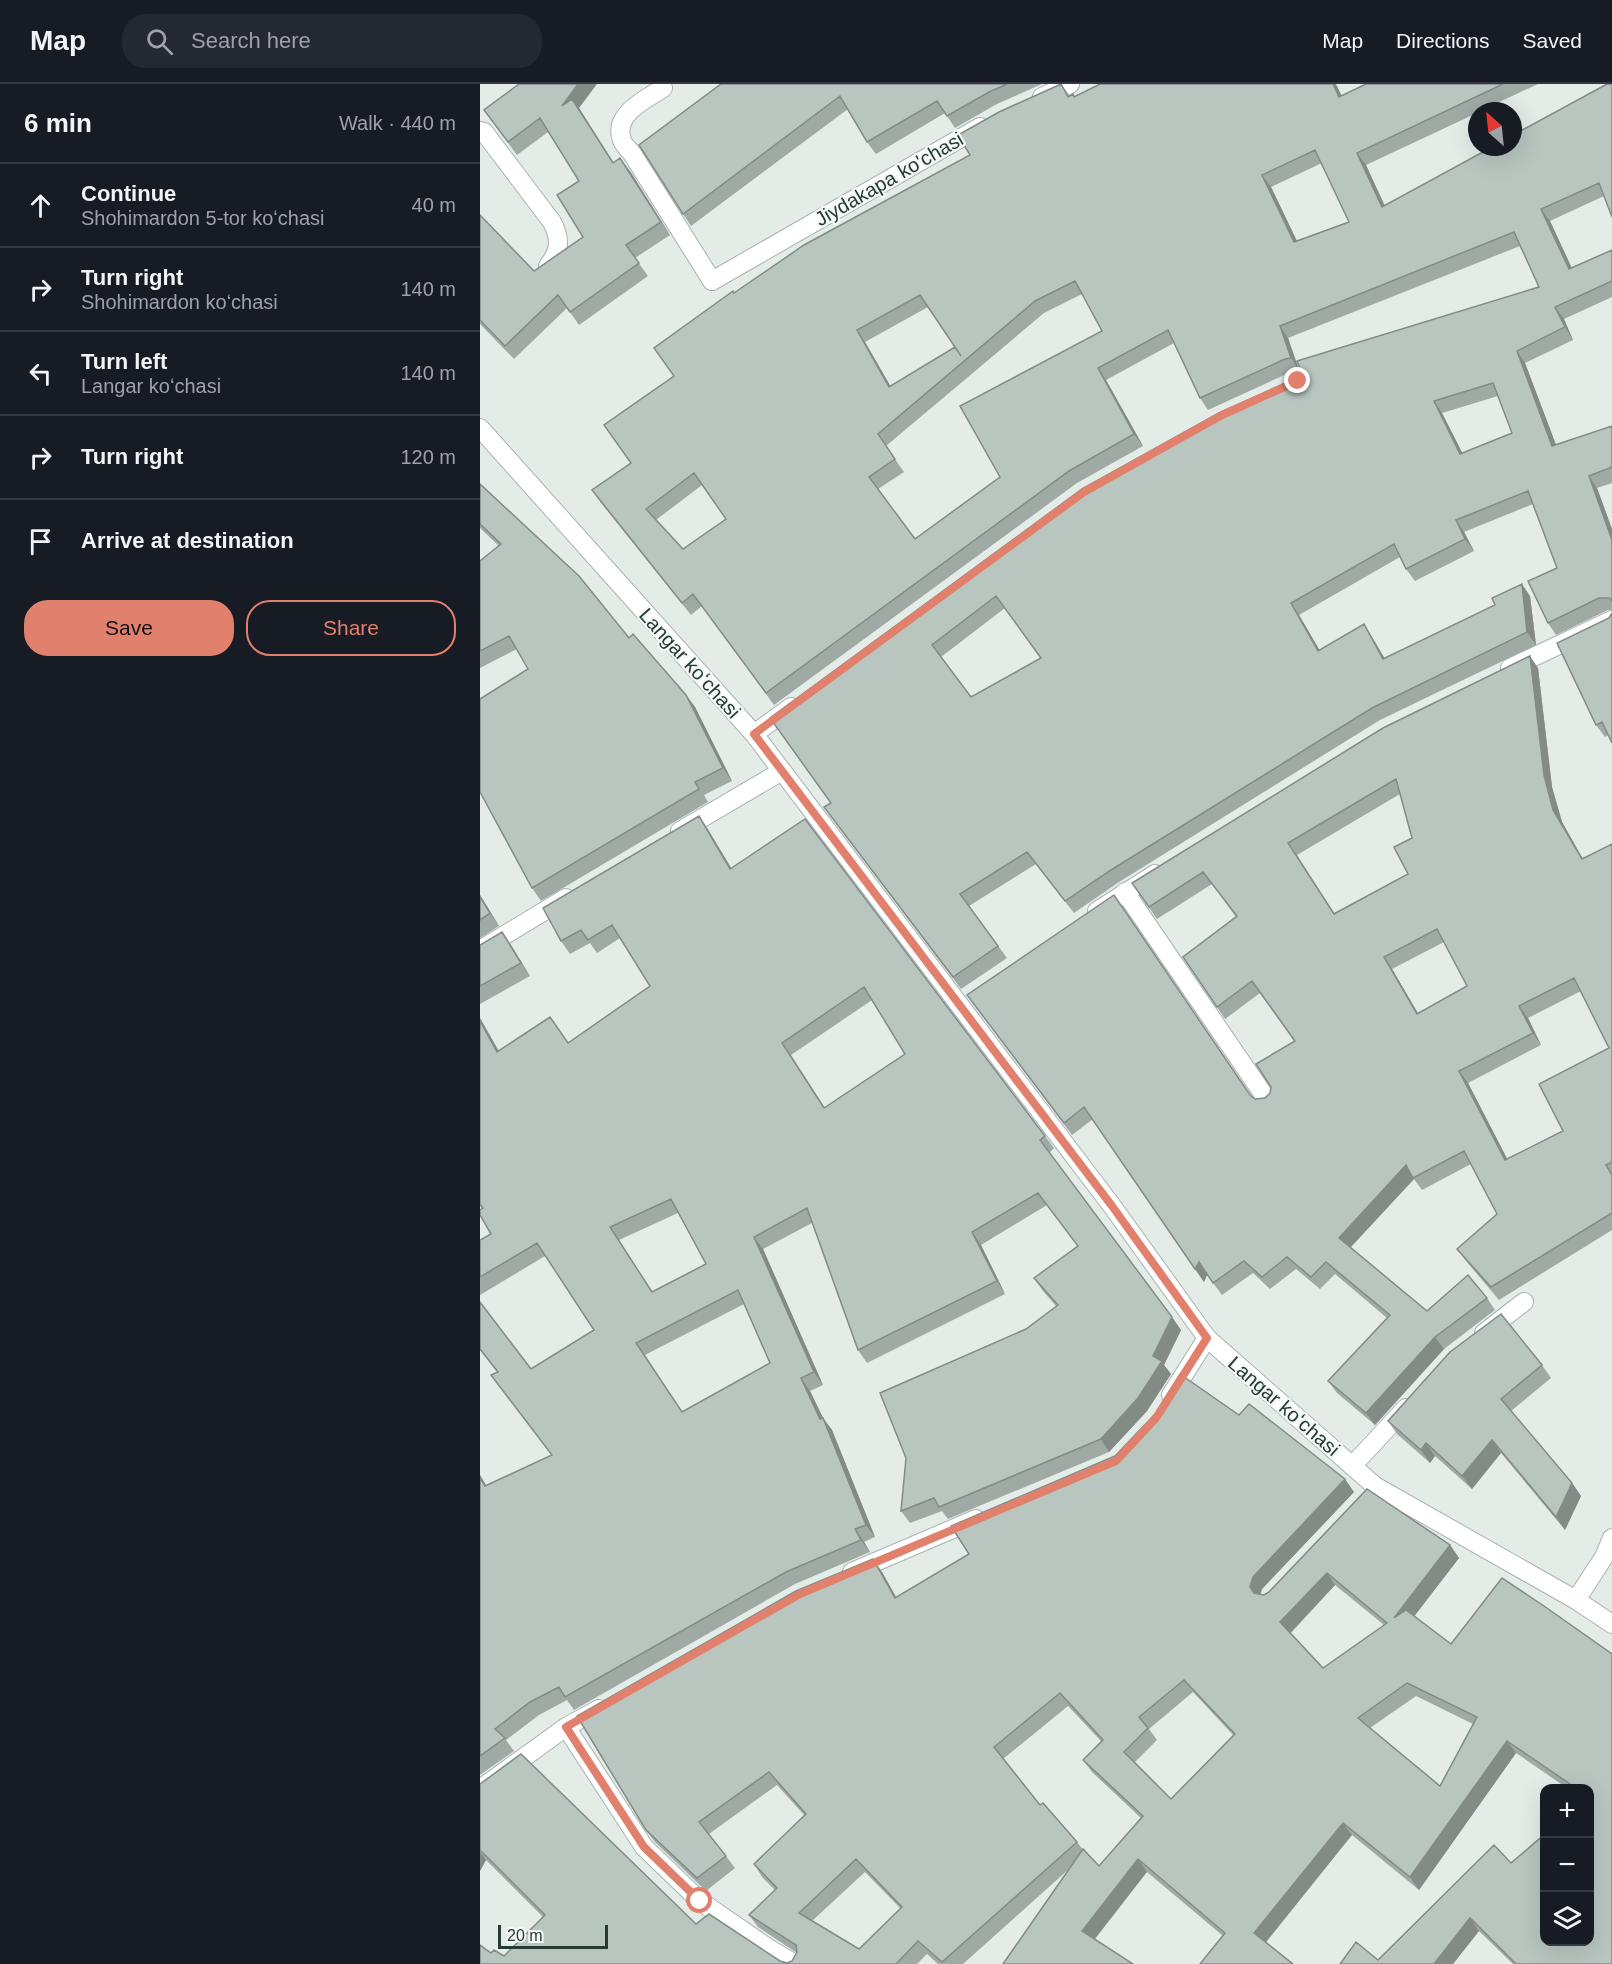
<!DOCTYPE html>
<meta charset="utf-8">
<style>
:root{--surface:#171b24;--page:#242831;--text:#f1f3f6;--muted:#9ea1a6;--line:#363941;--accent:#e1806c}
body{margin:0;font-family:Helvetica,sans-serif;background:var(--page);color:var(--text)}
.controls{position:absolute;right:18px;bottom:18px;display:grid;overflow:hidden;border-radius:12px;box-shadow:0 6px 24px #0002}
.controls button{width:54px;height:54px;display:grid;place-items:center;padding:0;border:0;border-bottom:2px solid var(--line);background:var(--surface);color:var(--text);font:30px sans-serif}
.compass{position:absolute;left:988px;top:18px;width:54px;height:54px;border-radius:50%;background:var(--surface);box-shadow:0 6px 24px #0002;rotate:333deg}
.scale{position:absolute;left:18px;bottom:15px;width:110px;box-sizing:border-box;padding-left:6px;border:3px solid #253b34;border-top:0;font-size:16px;line-height:21px;white-space:nowrap;color:#253b34;-webkit-text-stroke:4px #f4f8f6;paint-order:stroke}
.stop{position:absolute;width:18px;height:18px;margin:-14px;border:4px solid #e1806c;border-radius:50%;background:#fff}
.stop.end{background:#e1806c;border-color:#fff;box-shadow:0 2px 6px #0008}
.list{margin:0;padding:0;list-style:none}
h2{display:flex;justify-content:space-between;align-items:center;height:78px;margin:0;padding:0 24px;font-size:26px}
h2 small{font-size:20px;font-weight:400;color:var(--muted)}
.list li{display:grid;grid-template-columns:39px 1fr auto;gap:18px;align-items:center;box-sizing:border-box;height:84px;padding:0 24px;border-top:2px solid var(--line)}
.list b{display:block;font-size:22px;white-space:nowrap}
.list p{margin:0;font-size:20px;white-space:nowrap;color:var(--muted)}
.list em{font-size:20px;font-style:normal;color:var(--muted)}
.actions{display:flex;gap:12px;padding:18px 24px}
.actions a{flex:1;padding:14px 0;border:2px solid var(--accent);border-radius:24px;text-align:center;font-size:21px;color:var(--accent)}
.actions .main{background:var(--accent);color:#111}
.icon{flex:none;width:33px;height:33px;fill:none;stroke:currentColor;stroke-width:2;stroke-linecap:round;stroke-linejoin:round}
.map{position:relative;flex:none;width:1132px;height:1880px;overflow:hidden}
header{display:flex;align-items:center;gap:36px;box-sizing:border-box;height:84px;padding:0 30px;background:var(--surface);border-bottom:2px solid var(--line)}
header strong{font-size:28px}
nav{display:flex;gap:33px;margin-inline-start:auto;font-size:21px}
.search{width:420px;height:54px;background:var(--page);display:flex;align-items:center;gap:15px;box-sizing:border-box;padding:0 21px;border-radius:24px;color:var(--muted);font-size:22px}
main{display:flex}
aside{flex:1;background:var(--surface)}
.map>svg:first-child{display:block}
.lines{fill:none;stroke-linecap:round;stroke-linejoin:round}
.service-casing{stroke:#a7b3ae;stroke-width:20}
.minor-casing{stroke:#a7b3ae;stroke-width:20}
.tertiary-casing{stroke:#a7b3ae;stroke-width:20}
.service{stroke:#fff;stroke-width:18}
.minor{stroke:#fff;stroke-width:18}
.tertiary{stroke:#fff;stroke-width:18}
.wall{fill:#9faaa5;fill-rule:evenodd}
.shaded-wall{fill:#828b86}
.building{fill:#b9c6c0;stroke:#828b86;stroke-width:1.5;fill-rule:evenodd}
.route{stroke:#e1806c;stroke-width:8}
.labels{text-anchor:middle;stroke-width:4.5;stroke-linejoin:round;paint-order:stroke}
.street-label{font-size:20px;fill:#253b34;stroke:#f4f8f6}
</style>
<header>
<strong>Map</strong>
<div class="search"><svg class="icon" aria-label="search" viewBox="0 0 24 24"><circle cx="10" cy="10" r="6"/><path d="M15 15l6 6"/></svg>Search here</div>
<nav><a>Map</a><a>Directions</a><a>Saved</a></nav>
</header>
<main>
<aside>
<h2>6 min<small>Walk · 440 m</small></h2>
<ul class="list">
<li><svg class="icon" aria-label="ahead" viewBox="0 0 24 24"><path d="M12 20V5M6 11l6-6 6 6"/></svg><div><b>Continue</b><p>Shohimardon 5-tor koʻchasi</p></div><em>40 m</em></li>
<li><svg class="icon" aria-label="right" viewBox="0 0 24 24"><path d="M7 20v-9h11M14 6l5 5-5 5"/></svg><div><b>Turn right</b><p>Shohimardon koʻchasi</p></div><em>140 m</em></li>
<li><svg class="icon" aria-label="left" viewBox="0 0 24 24"><path d="M17 20v-9H6M10 6l-5 5 5 5"/></svg><div><b>Turn left</b><p>Langar koʻchasi</p></div><em>140 m</em></li>
<li><svg class="icon" aria-label="right" viewBox="0 0 24 24"><path d="M7 20v-9h11M14 6l5 5-5 5"/></svg><div><b>Turn right</b></div><em>120 m</em></li>
<li><svg class="icon" aria-label="arrive" viewBox="0 0 24 24"><path d="M6 21V4h12l-3 4 3 4H6"/></svg><div><b>Arrive at destination</b></div></li>
</ul>
<div class="actions"><a class="main">Save</a><a>Share</a></div>
</aside>
<div class="map">
<svg width="1132" height="1880" viewBox="0 0 1132 1880">
<rect width="100%" height="100%" fill="#e4ece8"/>
<g class="lines">
<g class="service-casing">
<path id="service" d="M183,4C167,15 132,30 142,56C143,61 150,66 153,71L232,197
M0,47L4,48L72,138C81,155 80,167 68,182
M645,808L788,1017
M1004,1249L1044,1218
M872,1382L926,1324
M1096,1516L1124,1473L1132,1454"/>
</g>
<g class="minor-casing">
<path id="minor" d="M1030,584L1132,536
M274,650L311,623
M200,747L302,687
M617,827L675,790
M0,866L86,814
M691,1311L727,1254
M372,1488L496,1435
M86,1643L164,1763L220,1817L288,1864L315,1880
M0,1705L86,1643L119,1625"/>
</g>
<g class="tertiary-casing">
<path id="tertiary" d="M562,13L590,0
M232,197L500,43
M0,344L274,650L632,1122L727,1254L895,1402L1096,1516L1132,1540"/>
</g>
<use href="#service" class="service"/>
<use href="#minor" class="minor"/>
<use href="#tertiary" class="tertiary"/>
</g>
<path class="wall" d="M241,0H562L517,20L475,44L465,29L396,70L387,58L368,25L211,142L203,130Z
M581,0L590,12L595,13L861,12L886,0H1058L1000,27H997V29L886,81L904,122L1127,0L1124,112L1070,137L1092,184L1132,166V213L1084,235L1093,256L1045,279L1076,361L1132,342V399L1117,404L1132,445V526H1128L1076,551L1068,539L1077,484L1053,420L984,448L994,467L935,497L926,485L920,473L819,531L840,567L884,540L892,553L905,575L1050,512L1056,561L900,636L639,798L594,829L556,780L489,822L527,874L481,905L353,735L344,723L351,719L290,634L1059,203L1040,162L808,254L819,286L813,287L728,326L720,314L694,259L626,296L663,362L597,399L294,621L222,522L211,531L121,419L112,406L150,379L194,292L254,209L490,71ZM842,79L869,138L817,157L791,103ZM602,210L622,247L520,393L435,455L398,405L424,388L406,362L564,229ZM448,223L475,263L410,302L385,258ZM1018,312L1032,349L982,369L962,329ZM222,401L246,435L203,465L176,436ZM525,524L560,574L491,613L461,573Z
M99,24L133,79L140,74L190,151L155,174L168,192L99,241L87,224L34,275L0,240V131L54,187L103,153L99,97L68,48L37,71L4,26Z
M0,400L206,611L215,623L252,697L224,711L228,718L61,817L52,804L48,585L37,565L0,584V477L19,462L0,444Z
M1129,534L1128,651L1125,653L1116,641Z
M1058,584L1072,703L1082,738L1103,775L1132,760V1146L1019,1216L986,1177L977,1165L1017,1130L991,1080L942,1106L934,1095L871,1163L947,1227L1007,1214L1015,1226L964,1265L895,1341L857,1309L848,1297L907,1234L855,1190L840,1205L816,1185L790,1205L773,1189L742,1211L727,1191L724,1198L613,1035L592,1051L487,911L771,1012L775,1015L785,1014L790,1009L814,957L780,909L745,935L703,873L756,833L732,800L677,835L652,799ZM920,710L932,754L928,790L854,829L817,771ZM964,858L987,902L938,929L912,885ZM1101,907L1129,964L1083,1047L1027,1075L988,999L1061,961L1048,934Z
M227,744L251,784L565,1052L574,1064L569,1069L701,1246L684,1281L691,1290L667,1327L629,1368L468,1435L462,1427L430,1439L421,1427L546,1245L576,1222L563,1207L554,1194L598,1162L567,1121L501,1161L525,1210L387,1279L378,1266L332,1139L283,1165L343,1301L330,1307L343,1334L352,1346L395,1453L384,1458L390,1468L315,1500L94,1626L87,1616L59,1631L26,1656L34,1667L0,1691V1391L6,1402L72,1371L11,1291L17,1288L0,1266V1218L51,1285L114,1246L65,1172L0,1211V1156L11,1150L2,1125L0,1122V934L19,967L88,959L170,902L140,854L117,869L110,859L90,870L81,857ZM392,916L425,970L345,1024L311,971ZM198,1129L226,1180L172,1208L139,1156ZM264,1220L290,1279L202,1328L165,1271Z
M0,811L19,842L0,854Z
M22,848L50,892L0,920V861Z
M1062,1281L1071,1294L1031,1327L1092,1399L1101,1412L1085,1446L1021,1369L992,1405L955,1372L950,1379L917,1350L908,1337Z
M759,1331L874,1408L782,1505L780,1510L784,1511L789,1508L887,1405L970,1461L979,1474L934,1532L971,1560L1132,1570V1880H1033L999,1847L973,1880H860L898,1876L1014,1761L1065,1857L1110,1704H1087L1036,1669L939,1806L872,1751L743,1852L667,1788L523,1880L589,1785L483,1880H458L447,1870L437,1880H0L11,1869L24,1872L63,1833L6,1776L0,1787V1700L216,1840L300,1877L307,1879L312,1877L317,1869L278,1843L269,1831L295,1806L282,1793L274,1780L325,1732L297,1701L229,1750L255,1784L226,1807L175,1758L166,1746L402,1488L416,1514ZM855,1501L904,1541L843,1584L811,1549ZM713,1608L753,1651L691,1715L655,1678L677,1656L669,1645ZM936,1612L993,1640L960,1702L890,1644ZM588,1622L621,1657L603,1676L612,1688L661,1734L619,1782L603,1766L597,1758L560,1721L523,1675ZM385,1788L421,1825L379,1865L332,1837Z"/>
<path class="shaded-wall" d="M98,0H117L99,24L142,92L133,79L82,22Z
M853,0H856L868,25L859,13Z
M877,69L886,81L911,135L902,123Z
M140,74L150,87L190,151L181,138Z
M782,91L791,103L823,170L814,158Z
M1061,125L1070,137L1098,198L1089,185Z
M1075,223L1084,235L1093,256L1085,243Z
M800,242L808,254L819,286L811,274Z
M377,246L385,258L418,315L409,303Z
M1037,267L1045,279L1081,374L1072,362Z
M618,284L626,296L663,362L654,350Z
M954,317L962,329L989,382L980,370Z
M1109,392L1117,404L1132,445V456Z
M976,436L984,448L994,467L985,455Z
M1042,500L1050,512L1056,561L1047,548Z
M811,519L819,531L847,579L838,567Z
M884,540L892,553L912,587L903,575Z
M1050,572L1058,584L1072,703L1082,738L1110,788L1102,775L1073,726L1064,691Z
M206,611L215,623L252,697L243,684Z
M219,732L227,744L259,797L250,785Z
M0,811L19,842L10,829L0,813Z
M22,848L31,861L50,892L41,879Z
M904,873L912,885L945,942L937,930Z
M1039,922L1048,934L1061,961L1053,949Z
M0,934L26,981L17,968L0,937Z
M979,987L988,999L1034,1088L1025,1076Z
M926,1081L934,1095L868,1166L859,1154Z
M492,1148L501,1161L525,1210L517,1197Z
M274,1153L283,1165L343,1301L334,1288Z
M719,1178L727,1191L724,1198L715,1185Z
M692,1233L701,1246L684,1281L691,1290L667,1327L629,1368L621,1355L673,1272Z
M955,1253L964,1265L895,1341L886,1329Z
M321,1294L330,1307L343,1334L352,1346L395,1453L386,1441L340,1335Z
M1012,1356L1021,1369L992,1405L982,1392Z
M946,1359L955,1372L950,1379L941,1366Z
M0,1391L14,1415L0,1394Z
M865,1395L874,1408L782,1505L779,1516L770,1503L773,1493Z
M1092,1399L1101,1412L1085,1446L1076,1433Z
M375,1445L384,1458L390,1468L381,1456Z
M970,1461L979,1474L923,1547L914,1534Z
M393,1475L402,1488L424,1527L415,1514Z
M847,1489L855,1501L809,1550L800,1538Z
M1027,1657L1036,1669L939,1806L930,1793Z
M863,1739L872,1751L783,1862L774,1849Z
M0,1768L6,1776L0,1787Z
M658,1775L667,1788L611,1860L602,1847Z
M990,1834L999,1847L973,1880H954Z"/>
<path class="building" d="M39,0H98L82,22L92,15L133,79L140,74L181,138L146,161L159,179L90,228L78,211L25,262L0,236V131L54,187L103,153L77,111L99,97L60,34L28,58L4,26Z
M241,0H527L509,8L467,32L457,17L387,58L360,12L203,130L159,61Z
M581,0L588,13L593,10L594,13L620,0H853L859,13L886,0H1023L877,69L902,123L1012,63H1033V51L1127,0H1132V133L1119,99L1061,125L1089,185L1132,166V197L1075,223L1085,243L1037,267L1072,362L1132,342V383L1109,392L1132,456V517L1129,514H1119L1068,539L1048,497L1077,484L1048,407L976,436L985,455L926,485L914,460L811,519L838,567L884,540L903,575L1015,521L1012,514L1042,500L1047,548L892,624L631,786L585,817L547,768L480,810L518,862L473,893L344,723L351,719L290,634L602,405L739,329L814,295L821,287L817,277L1059,203L1034,148L800,242L811,274L805,275L720,314L688,246L618,284L654,350L589,387L286,609L213,510L202,519L112,406L151,379L124,341L194,292L174,264L253,207L254,209L324,161L490,71L478,51L519,28ZM835,66L869,138L814,158L782,91ZM595,197L622,247L480,322L520,393L435,455L389,393L415,375L398,350L555,217ZM440,211L481,272L475,263L409,303L377,246ZM1013,299L1032,349L980,370L954,317ZM214,389L246,435L203,465L166,425ZM516,512L561,574L491,613L452,561Z
M0,400L99,492L149,554L153,550L206,611L243,684L215,698L219,705L52,804L0,708V615L48,585L29,552L0,567V477L21,460L0,440Z
M1132,529V659L1122,638L1116,641L1077,559L1129,534Z
M1050,572L1064,691L1073,726L1102,775L1132,760V1078L1126,1081L1132,1091V1129L1011,1203L977,1165L1017,1130L984,1067L933,1094L926,1081L859,1154L947,1227L988,1191L1007,1214L955,1253L886,1329L848,1297L910,1231L846,1178L831,1193L807,1173L782,1193L764,1177L733,1199L719,1178L715,1185L604,1023L584,1039L487,911L634,811L770,1011L775,1015L785,1014L790,1009L791,1003L776,980L815,957L772,897L737,923L703,873L757,832L723,788L669,823L652,799L903,644ZM916,695L932,754L914,763L928,790L854,830L808,759ZM957,845L987,902L937,930L904,873ZM1094,894L1129,964L1059,1000L1083,1047L1025,1076L979,987L1053,949L1039,922Z
M219,732L250,785L325,735L565,1052L560,1056L692,1233L673,1272L682,1277L658,1314L621,1355L459,1423L454,1414L421,1427L426,1374L400,1309L546,1245L578,1221L554,1194L598,1162L558,1109L492,1148L517,1197L378,1266L327,1124L274,1153L334,1288L321,1294L340,1335L343,1334L386,1441L375,1445L381,1456L306,1488L85,1613L79,1603L50,1618L15,1645L25,1654L0,1672V1394L5,1402L72,1371L11,1291L18,1288L0,1265V1218L51,1285L114,1246L57,1159L0,1193V1156L11,1150L0,1131V1126L3,1124L0,1120V937L17,968L70,933L88,959L170,902L132,841L108,856L101,846L81,857L63,824ZM384,903L425,970L344,1024L302,959ZM191,1115L226,1180L172,1208L130,1143ZM258,1206L290,1279L202,1328L156,1259Z
M0,813L10,829L0,836Z
M22,848L41,879L0,902V861Z
M1021,1230L1062,1281L1021,1315L1092,1399L1076,1433L1012,1356L982,1392L946,1359L941,1366L908,1337L970,1268Z
M700,1290L759,1331L769,1320L865,1395L773,1493L770,1503L774,1509L784,1511L789,1508L887,1405L970,1461L914,1534L926,1526L971,1560L1022,1494L1064,1522L1132,1570V1880H1036L990,1834L954,1880H860L876,1858L898,1876L1014,1761L1031,1779L1065,1750V1857H1110V1704H1096L1027,1657L930,1793L863,1739L774,1849L813,1880H720L745,1849L658,1775L602,1847L653,1880H523L603,1765L619,1782L663,1732L603,1676L623,1656L580,1609L514,1663L560,1721L563,1719L597,1758L462,1878L438,1857L416,1880H0V1861L11,1869L14,1866L24,1872L65,1831L0,1766V1700L41,1670L216,1840L229,1830L300,1877L307,1879L312,1877L317,1868L316,1861L269,1831L297,1804L274,1780L326,1730L289,1688L219,1738L246,1772L217,1794L166,1746L97,1632L316,1507L393,1475L415,1514L489,1470L471,1442L635,1372L676,1329ZM847,1489L907,1539L843,1584L800,1538ZM704,1596L755,1650L691,1715L644,1668L668,1644L659,1633ZM927,1599L997,1633L960,1702L878,1634ZM376,1775L422,1823L379,1865L319,1829Z"/>
<g class="lines">
<path class="route" d="M220,1817L164,1763L86,1643L320,1510L636,1377L676,1334L727,1254L632,1122L274,650L604,408L742,331L818,297"/>
</g>
<g class="labels">
<g class="street-label">
<text transform="translate(409 95) rotate(-30)" y="7">Jiydakapa ko'chasi</text>
<text transform="translate(210 579) rotate(48)" y="7">Langar koʻchasi</text>
<text transform="translate(804 1322) rotate(41)" y="7">Langar koʻchasi</text>
</g>
</g>
</svg>
<div class="controls">
<button>+</button>
<button>−</button>
<button><svg class="icon" aria-label="layers" viewBox="0 0 24 24"><path d="M12 4l9 5-9 5-9-5zM3 14l9 5 9-5"/></svg></button>
</div>
<svg class="compass" viewBox="-18 -18 36 36"><path d="M0-13l5 13h-10z" fill="#e53935"/><path d="M0 13l5-13h-10z" fill="#9ea1a6"/></svg>
<div class="scale">20 m</div>
<div class="stop" style="left:220px;top:1817px"></div>
<div class="stop end" style="left:818px;top:297px"></div>
</div>
</main>
